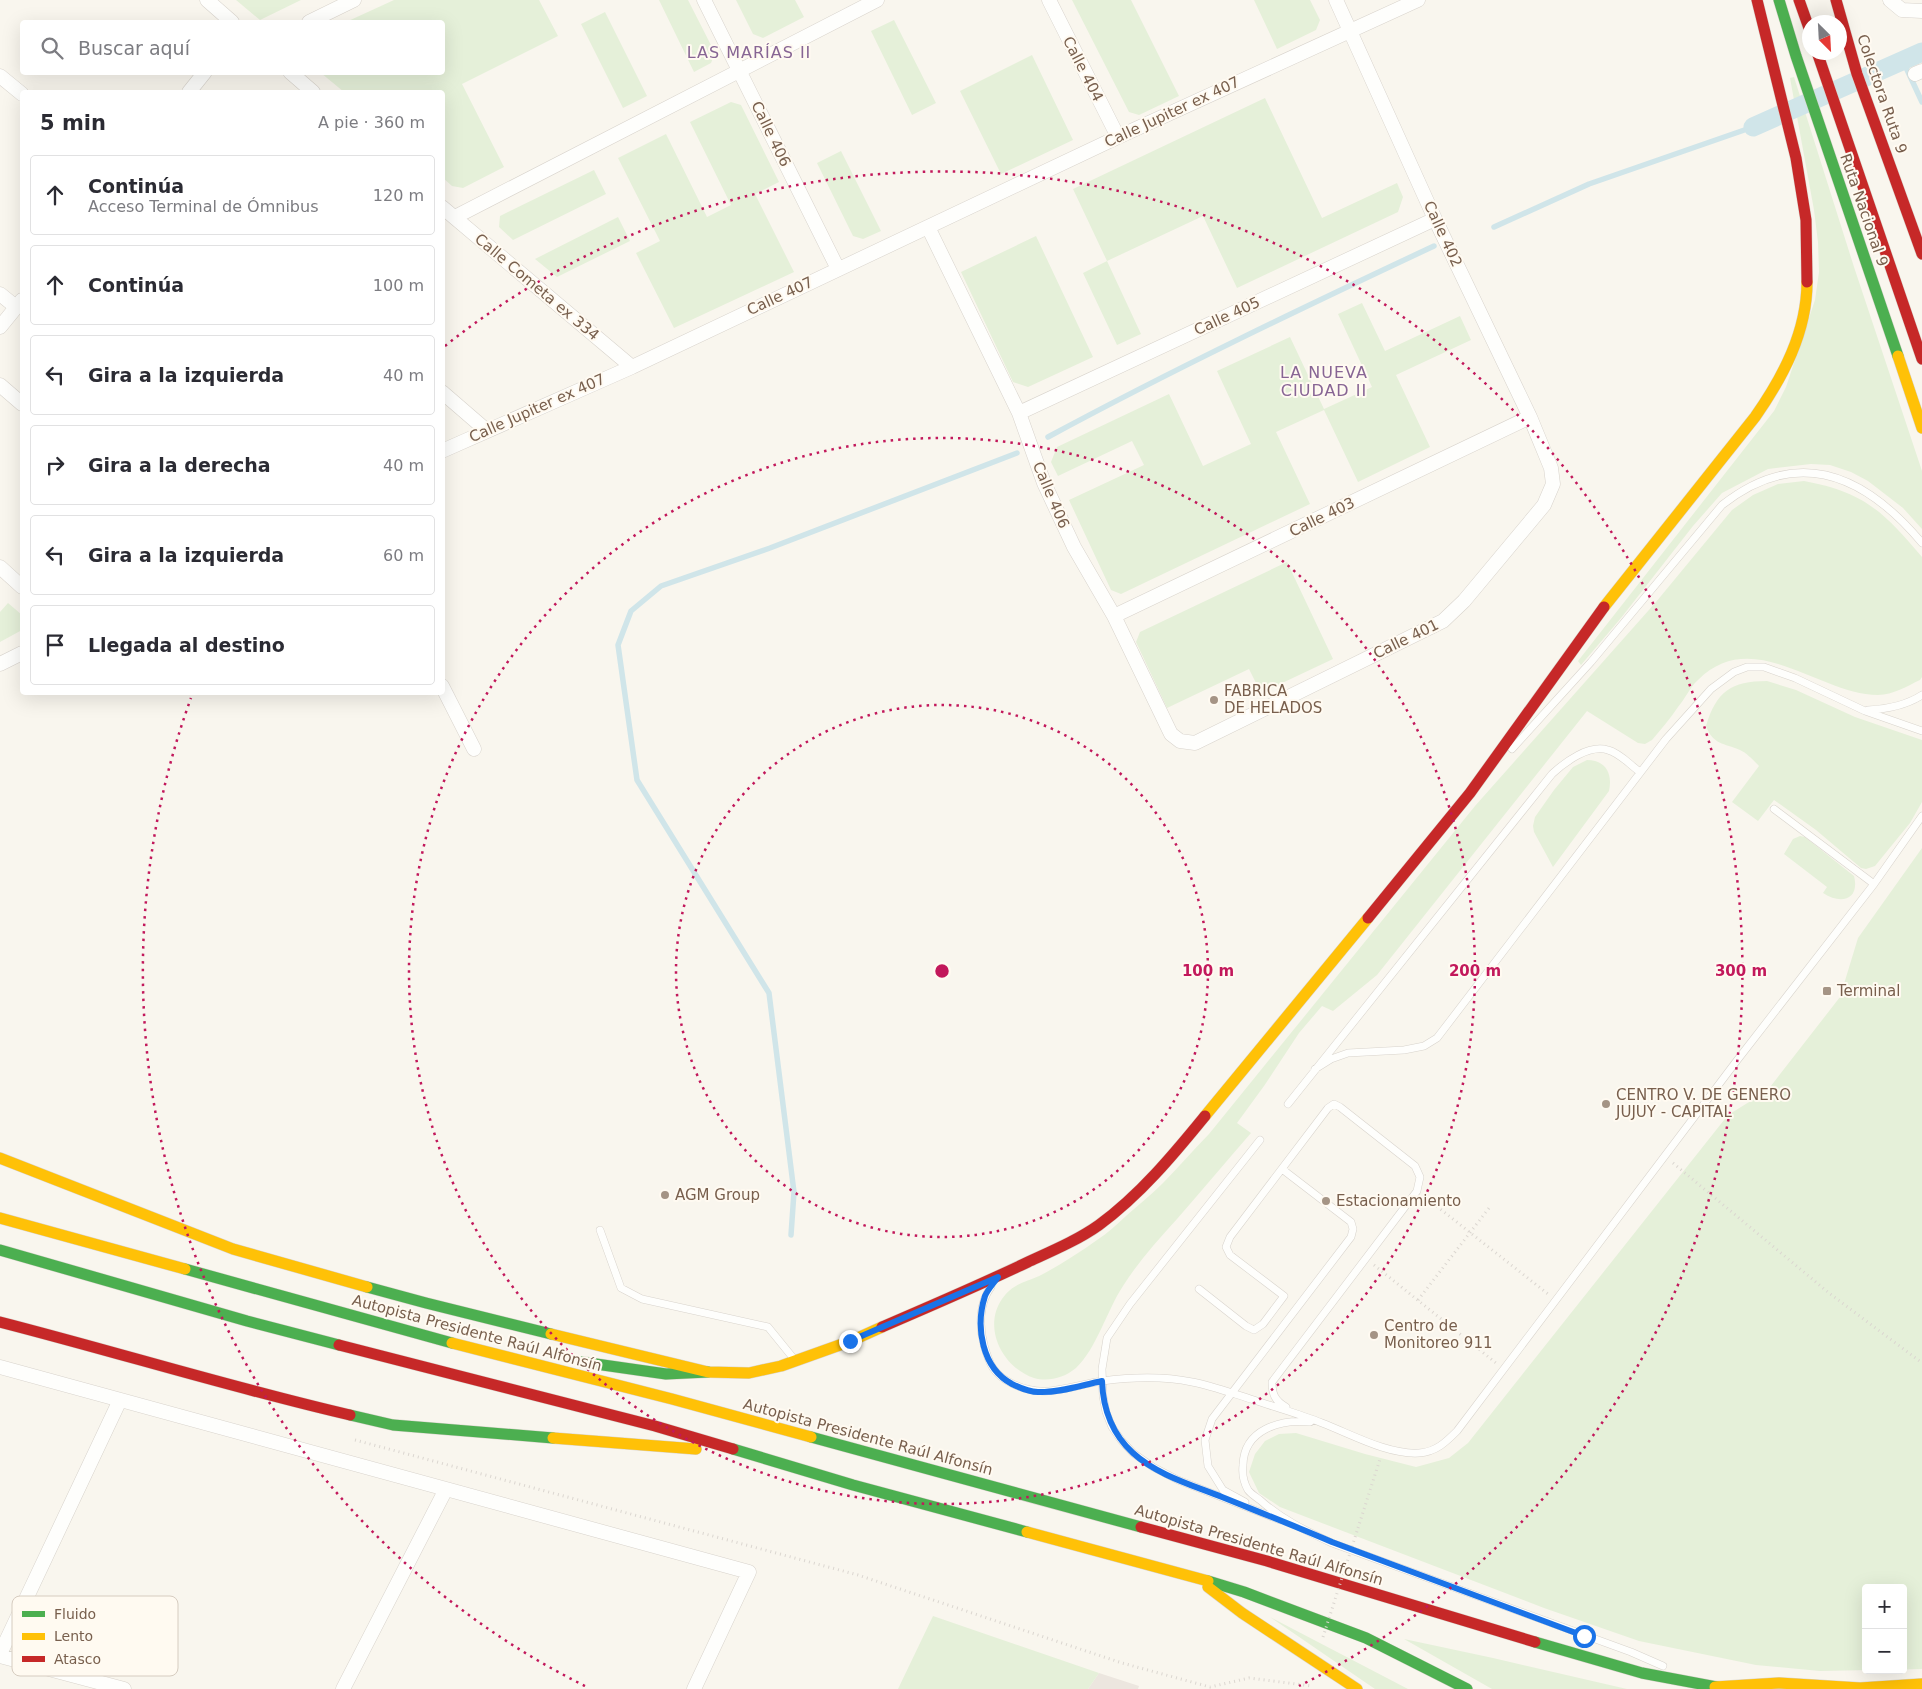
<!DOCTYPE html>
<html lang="es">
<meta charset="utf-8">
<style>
:root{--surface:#fff;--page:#f7f7f7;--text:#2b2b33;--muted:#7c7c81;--line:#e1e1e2}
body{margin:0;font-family:"DejaVu Sans",sans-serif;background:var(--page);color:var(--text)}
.controls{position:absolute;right:15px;bottom:15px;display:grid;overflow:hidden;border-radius:5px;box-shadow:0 5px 20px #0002}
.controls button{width:45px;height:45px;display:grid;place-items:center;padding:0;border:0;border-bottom:1px solid var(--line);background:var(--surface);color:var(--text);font:25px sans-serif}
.compass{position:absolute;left:1802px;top:15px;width:45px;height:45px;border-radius:50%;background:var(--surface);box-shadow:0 5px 20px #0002;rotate:156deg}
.stop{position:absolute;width:15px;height:15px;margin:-11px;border:4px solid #1a73e8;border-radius:50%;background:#fff}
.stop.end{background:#1a73e8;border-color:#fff;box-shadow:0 1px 5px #0008}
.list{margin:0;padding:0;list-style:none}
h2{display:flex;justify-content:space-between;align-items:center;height:65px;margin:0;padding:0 20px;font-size:21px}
h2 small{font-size:16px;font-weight:400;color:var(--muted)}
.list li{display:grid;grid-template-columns:32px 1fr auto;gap:15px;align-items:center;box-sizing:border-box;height:80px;margin:0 10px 10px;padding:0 10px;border:1px solid var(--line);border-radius:5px}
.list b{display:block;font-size:19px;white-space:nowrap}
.list p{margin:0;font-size:16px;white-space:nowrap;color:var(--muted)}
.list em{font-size:16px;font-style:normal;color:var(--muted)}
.icon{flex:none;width:28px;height:28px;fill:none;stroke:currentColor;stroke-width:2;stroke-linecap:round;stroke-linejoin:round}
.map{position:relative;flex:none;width:1922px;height:1689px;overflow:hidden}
.search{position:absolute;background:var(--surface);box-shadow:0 5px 20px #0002;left:20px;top:20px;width:425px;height:55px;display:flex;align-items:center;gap:12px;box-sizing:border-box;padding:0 18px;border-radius:5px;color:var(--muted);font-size:19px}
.panel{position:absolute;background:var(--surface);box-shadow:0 5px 20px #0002;left:20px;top:90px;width:425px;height:605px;border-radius:5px}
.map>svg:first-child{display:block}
.industrial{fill:#ece6df}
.green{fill:#e5f0d9;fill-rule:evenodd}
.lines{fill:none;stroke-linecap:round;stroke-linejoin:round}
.stream{stroke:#d0e5e9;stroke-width:5.5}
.canal{stroke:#d0e5e9;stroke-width:19}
.lane-casing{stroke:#d8d3cc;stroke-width:8}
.street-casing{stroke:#d8d3cc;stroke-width:15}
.fast-casing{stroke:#d9d3cc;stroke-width:12}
.slow-casing{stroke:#d9d3cc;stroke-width:12}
.jam-casing{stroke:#d9d3cc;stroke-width:12}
.path{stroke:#dbd6d0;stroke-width:3;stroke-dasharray:1 4;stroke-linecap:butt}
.lane{stroke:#fefefc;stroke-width:7}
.street{stroke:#fefefc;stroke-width:14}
.fast{stroke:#4caf50;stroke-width:11}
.slow{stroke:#ffc107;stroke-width:11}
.jam{stroke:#c62828;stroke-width:11}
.path-bridge{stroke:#dbd6d0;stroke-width:3;stroke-dasharray:1 4;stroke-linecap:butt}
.route{stroke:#1a73e8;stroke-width:6}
.ring{fill:none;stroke:#c2185b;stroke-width:2.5;stroke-dasharray:2.5 5}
.poi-dot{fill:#a59485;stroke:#fffaf1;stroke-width:2}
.labels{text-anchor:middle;stroke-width:4;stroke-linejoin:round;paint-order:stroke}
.street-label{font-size:15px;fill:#785f4d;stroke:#fffaf1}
.poi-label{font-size:15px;fill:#785f4d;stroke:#fffaf1;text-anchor:start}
.neighbourhood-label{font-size:16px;letter-spacing:1px;fill:#876594;stroke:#fffaf1}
.key{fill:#fffaf1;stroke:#d6ccc0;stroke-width:1}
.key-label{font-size:14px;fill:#785f4d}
.centre{fill:#c2185b;stroke:#fffaf1;stroke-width:2.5}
.ring-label{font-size:15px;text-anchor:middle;font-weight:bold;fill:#c2185b;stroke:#fffaf1;stroke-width:4;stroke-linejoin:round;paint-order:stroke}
</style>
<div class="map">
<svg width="1922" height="1689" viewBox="0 0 1922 1689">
<rect width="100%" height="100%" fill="#f9f6ee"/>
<path class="industrial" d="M1099,1673L1139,1686L1138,1689H1088Z"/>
<path class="green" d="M236,0H301L260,20Z
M394,0H539L558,36L462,84L504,167L463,188L452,186L443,178L442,92H344L321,73L442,72V22H346Z
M659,0H688L715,53L711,63L694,72Z
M736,0H795L804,17L763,38L753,34Z
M1072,0H1131L1179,96L1139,115L1129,112Z
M1254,0H1310L1320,20L1316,30L1277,49Z
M605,12L647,96L623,108L581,24Z
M894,20L936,103L912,115L871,31Z
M1032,55L1073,140L1001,174L960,91Z
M1794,77L1854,267L1922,471V529L1903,508L1868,481L1851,472L1830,465L1811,464L1768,469L1722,493L1693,526L1621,618L1581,665L1578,661L1774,411L1786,387L1815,300L1819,272L1818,242L1814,210L1790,78Z
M1265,98L1322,218L1397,183L1403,197L1398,212L1237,288L1203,216L1107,261L1141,334L1117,345L1083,273L1107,261L1073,189Z
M731,102L741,105L779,182L755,194L794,272L674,328L636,253L660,241L618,158L666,134L707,217L731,205L690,122Z
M841,151L881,231L863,239L853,236L817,163Z
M594,170L606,194L513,240L499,227L500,216Z
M618,217L630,241L557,277L535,259Z
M1036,236L1093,357L1028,387L1013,382L961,272Z
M1362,303L1385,351L1460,316L1471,340L1396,375L1430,447L1358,482L1324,410L1276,432L1310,504L1121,594L1111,590L1069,500L1144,465L1132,441L1058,476L1051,462L1057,447L1169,394L1203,466L1251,444L1217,371L1290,337L1324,409L1372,387L1338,314Z
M1804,481C1864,492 1884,512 1922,557V677L1920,680C1907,686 1893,695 1878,695C1818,694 1753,625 1698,680C1690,687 1685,699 1678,707C1670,719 1661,729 1652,740L1645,744L1638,743L1587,711L1377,975L1333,1011L1322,1006L1299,1033L1264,1086L1237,1123L1251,1133C1226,1162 1202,1190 1177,1219C1158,1240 1138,1262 1123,1286C1107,1310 1097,1348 1076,1368C1064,1378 1048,1382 1034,1378C1003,1368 982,1328 1002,1299C1014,1282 1026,1283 1043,1274C1062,1264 1080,1252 1097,1240C1108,1233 1117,1224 1126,1216C1138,1205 1151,1195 1163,1183C1179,1167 1193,1150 1209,1134L1475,806L1656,602L1732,510L1753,495L1778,484Z
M1287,562L1333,659L1261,693L1249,669L1167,708L1136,642L1140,632Z
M8,603L22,615V630L0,642V612Z
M1767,681L1796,690L1855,717L1922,740V802L1910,823L1875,866L1866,869L1861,868L1816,830L1774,800L1758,821L1732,802L1759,766C1754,761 1747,753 1740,750C1724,743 1713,745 1706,726C1716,692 1731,681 1767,681Z
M1587,760C1605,760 1613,773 1609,791L1553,867L1534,832L1533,826L1535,817L1554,790L1573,767Z
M1800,836L1805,837L1854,876C1860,900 1841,905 1823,893L1827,887L1784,854L1793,839Z
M1922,848V1669L1820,1671L1756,1665L1639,1641L1544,1608L1280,1507L1259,1493L1249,1472L1255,1454L1265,1441L1279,1434L1296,1433L1365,1454L1416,1467L1449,1458L1468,1443L1728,1115L1767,1091L1840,997L1858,938ZM1866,1588H1903V1670H1866Z
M933,1616L1099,1673L1088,1689H898Z
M1270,1617L1408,1689H1375Z
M1404,1639L1493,1658L1627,1689H1492Z"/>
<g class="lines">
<path class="stream" d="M1903,61L1922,102
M1494,227L1589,184L1753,127
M1048,437C1174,369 1304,307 1434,246
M791,1235L794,1192L769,993L637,780L618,645L631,611L661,586L770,548L1017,453"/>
<path class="canal" d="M1753,127L1922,52"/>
<g class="lane-casing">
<path id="lane" d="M1868,710C1887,709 1905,706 1922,695
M1512,749L1591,662L1722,505C1798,445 1865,475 1922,543
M1774,809L1874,884
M1315,1069L1331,1059L1348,1053L1404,1050L1424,1046L1437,1038L1666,739L1711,689L1734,672L1747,667H1764L1795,678L1865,711L1922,731
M1288,1104L1552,774C1565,762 1589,744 1608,750C1620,753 1630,765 1640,772
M1260,1140L1130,1304L1107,1338L1102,1369L1103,1396L1106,1412L1112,1427L1121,1440L1133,1453L1153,1467L1178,1480L1280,1520
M600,1230L621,1288L642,1299L768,1327L794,1359
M991,1287C979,1303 979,1326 984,1345C989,1363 993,1374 1011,1383C1043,1400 1069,1386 1102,1381C1132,1377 1163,1376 1192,1382C1213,1386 1234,1394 1254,1400C1277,1408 1300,1414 1322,1423C1351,1434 1388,1455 1419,1453C1436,1452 1446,1442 1457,1431L1735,1063L1874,884L1922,816
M1199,1289L1246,1326L1254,1330L1263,1324L1284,1296L1230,1255L1226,1247L1230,1237L1328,1108L1334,1104L1340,1107L1415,1166L1420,1177L1417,1191L1272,1382C1272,1394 1275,1401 1286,1407
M1310,1422C1281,1419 1244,1429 1243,1465C1242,1473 1244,1483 1248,1490C1251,1494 1256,1497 1260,1500C1281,1519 1306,1531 1332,1543L1631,1652L1663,1666
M1245,1502L1223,1490L1208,1466L1205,1440L1212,1419L1351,1237L1353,1229L1351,1222L1282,1169"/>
</g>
<g class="street-casing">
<path id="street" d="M207,0L232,22
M704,0L838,269
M1049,0L1118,137
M1890,0L1902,10L1922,11
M309,22L354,0
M290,72L313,92
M1915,74L1922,71
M0,76L22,94
M189,92L205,72
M442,207L632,367
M455,217L877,0
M928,227L1019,413L1044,483L1074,547L1114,616L1171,734L1180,741L1195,743L1443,621L1464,601L1544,505L1553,484L1551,468L1530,417L1435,219L1336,0
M0,294L16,307
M0,327L22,300
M0,385L22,404
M442,392L486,430
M1019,413L1435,219
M442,451L632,367L1118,137L1418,0
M0,567L22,587
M1114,616L1530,417
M0,664L22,653
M442,686L474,749
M0,1367L749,1572L694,1689
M0,1654L120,1400
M0,1656L124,1689
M343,1689L446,1489"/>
</g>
<g class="fast-casing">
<path id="fast" d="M1779,0L1796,56L1898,356
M0,1250L247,1321L339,1345
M185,1269L452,1343
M367,1287L426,1303L551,1334
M582,1362L666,1374L708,1372
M350,1415L393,1425L553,1438
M811,1437L1141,1527
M733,1449L853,1485L1027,1532
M1208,1581L1244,1592L1366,1638L1467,1689
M1535,1642L1642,1673L1727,1689"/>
</g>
<g class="slow-casing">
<path id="slow" d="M1898,356L1922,428
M1604,607L1755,417C1783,377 1807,332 1807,282
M1205,1116L1368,918
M0,1158L233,1249L367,1287
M0,1218L185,1269
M551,1334L708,1372L749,1373L781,1366L851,1341L882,1327
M452,1343L672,1399L811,1437
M553,1438L696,1449
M1027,1532L1208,1581
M1208,1587L1242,1613L1357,1689
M1715,1687L1779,1683L1860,1688L1922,1684"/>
</g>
<g class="jam-casing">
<path id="jam" d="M1757,0L1796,158L1806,220L1807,282
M1799,0L1810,31
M1836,0L1857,74L1922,254
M1817,52L1922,359
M1368,918L1470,793L1604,607
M0,1322C117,1352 233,1388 350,1415
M882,1327C931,1306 980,1285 1028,1262C1052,1251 1078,1240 1099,1225C1140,1195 1174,1154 1205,1116
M339,1345L655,1426L733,1449
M1141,1527L1267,1561L1535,1642"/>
</g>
<path class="path" d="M1673,1163L1829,1293L1922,1363
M1425,1197L1548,1294
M1374,1265L1496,1363
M1418,1300L1489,1208
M355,1440L858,1575L1122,1663L1210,1687L1249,1678L1312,1686
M1358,1528L1380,1459"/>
<use href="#lane" class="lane"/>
<use href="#street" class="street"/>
<use href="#fast" class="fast"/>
<use href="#slow" class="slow"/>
<use href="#jam" class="jam"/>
<path class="path-bridge" d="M1323,1637L1358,1528"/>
</g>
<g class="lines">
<path class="route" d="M850,1341L998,1277C994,1283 988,1289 985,1296C975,1327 982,1368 1012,1384C1020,1388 1029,1392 1038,1392C1059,1393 1082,1385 1102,1381C1103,1409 1111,1433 1133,1453C1157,1475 1192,1485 1222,1497C1259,1512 1295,1526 1332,1542L1584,1636"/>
</g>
<g class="ring">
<circle cx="942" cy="971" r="266"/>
<circle cx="942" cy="971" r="533"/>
<path d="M585 1686A799 799 0 0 1 191 698M445 346A799 799 0 1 1 1299 1686"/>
</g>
<g class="poi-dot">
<circle cx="1214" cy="700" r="5"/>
<rect x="1822" y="986" width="10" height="10" rx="2.5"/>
<circle cx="1606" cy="1104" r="5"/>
<circle cx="665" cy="1195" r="5"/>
<circle cx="1326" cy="1201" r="5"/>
<circle cx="1374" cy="1335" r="5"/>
</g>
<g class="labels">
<g class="street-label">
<text transform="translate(1083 69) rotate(63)" y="5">Calle 404</text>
<text transform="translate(1882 94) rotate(71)" y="5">Colectora Ruta 9</text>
<text transform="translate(1172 112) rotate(-25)" y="5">Calle Jupiter ex 407</text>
<text transform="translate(771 134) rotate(64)" y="5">Calle 406</text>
<text transform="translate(1864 210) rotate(71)" y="5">Ruta Nacional 9</text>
<text transform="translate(1443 234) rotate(65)" y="5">Calle 402</text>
<text transform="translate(537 287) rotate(40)" y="5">Calle Cometa ex 334</text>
<text transform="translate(780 296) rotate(-25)" y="5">Calle 407</text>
<text transform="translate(1227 316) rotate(-25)" y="5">Calle 405</text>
<text transform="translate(537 408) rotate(-24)" y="5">Calle Jupiter ex 407</text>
<text transform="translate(1051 495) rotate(67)" y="5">Calle 406</text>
<text transform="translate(1322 517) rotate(-26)" y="5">Calle 403</text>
<text transform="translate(1406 639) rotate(-26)" y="5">Calle 401</text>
<text transform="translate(477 1333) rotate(15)" y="5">Autopista Presidente Raúl Alfonsín</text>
<text transform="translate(868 1437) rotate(15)" y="5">Autopista Presidente Raúl Alfonsín</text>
<text transform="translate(1259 1545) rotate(16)" y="5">Autopista Presidente Raúl Alfonsín</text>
</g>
<g class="poi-label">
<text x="1224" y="696">FABRICA<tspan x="1224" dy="17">DE HELADOS</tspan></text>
<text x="1837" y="996">Terminal</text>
<text x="1616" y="1100">CENTRO V. DE GENERO<tspan x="1616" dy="17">JUJUY - CAPITAL</tspan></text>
<text x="675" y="1200">AGM Group</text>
<text x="1336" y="1206">Estacionamiento</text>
<text x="1384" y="1331">Centro de<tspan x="1384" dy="17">Monitoreo 911</tspan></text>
</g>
<g class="neighbourhood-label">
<text x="749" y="58">LAS MARÍAS II</text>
<text x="1324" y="378">LA NUEVA<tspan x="1324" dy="18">CIUDAD II</tspan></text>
</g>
</g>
<rect x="12" y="1596" width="166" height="80" rx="8" class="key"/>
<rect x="22" y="1611" width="23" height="6" fill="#4caf50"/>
<rect x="22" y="1633" width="23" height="7" fill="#ffc107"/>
<rect x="22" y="1656" width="23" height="6" fill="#c62828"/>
<g class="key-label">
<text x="54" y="1619">Fluido</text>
<text x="54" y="1641">Lento</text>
<text x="54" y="1664">Atasco</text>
</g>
<circle cx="942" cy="971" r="8" class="centre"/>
<g class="ring-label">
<text x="1208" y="976">100 m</text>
<text x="1475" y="976">200 m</text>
<text x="1741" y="976">300 m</text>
</g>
</svg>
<div class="controls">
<button>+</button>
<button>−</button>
</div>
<svg class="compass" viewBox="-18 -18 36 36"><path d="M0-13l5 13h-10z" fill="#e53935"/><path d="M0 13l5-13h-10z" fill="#7c7c81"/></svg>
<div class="stop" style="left:1584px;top:1636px"></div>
<div class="stop end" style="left:850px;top:1341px"></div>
<div class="search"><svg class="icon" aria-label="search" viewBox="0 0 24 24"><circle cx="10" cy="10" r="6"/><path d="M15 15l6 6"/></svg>Buscar aquí</div>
<section class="panel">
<h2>5 min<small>A pie · 360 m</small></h2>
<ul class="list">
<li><svg class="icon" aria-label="ahead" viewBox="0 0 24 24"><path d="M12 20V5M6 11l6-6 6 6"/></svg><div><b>Continúa</b><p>Acceso Terminal de Ómnibus</p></div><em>120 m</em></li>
<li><svg class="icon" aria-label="ahead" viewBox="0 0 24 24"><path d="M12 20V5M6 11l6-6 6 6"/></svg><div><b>Continúa</b></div><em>100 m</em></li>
<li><svg class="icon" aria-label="left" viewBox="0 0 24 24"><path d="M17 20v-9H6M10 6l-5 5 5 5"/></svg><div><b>Gira a la izquierda</b></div><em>40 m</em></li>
<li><svg class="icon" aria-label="right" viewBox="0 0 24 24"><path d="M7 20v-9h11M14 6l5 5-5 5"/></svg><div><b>Gira a la derecha</b></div><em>40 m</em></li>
<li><svg class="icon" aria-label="left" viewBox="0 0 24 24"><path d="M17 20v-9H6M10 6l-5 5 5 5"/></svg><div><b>Gira a la izquierda</b></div><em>60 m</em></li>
<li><svg class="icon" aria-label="arrive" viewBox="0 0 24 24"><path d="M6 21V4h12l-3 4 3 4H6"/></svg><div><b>Llegada al destino</b></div></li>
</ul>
</section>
</div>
